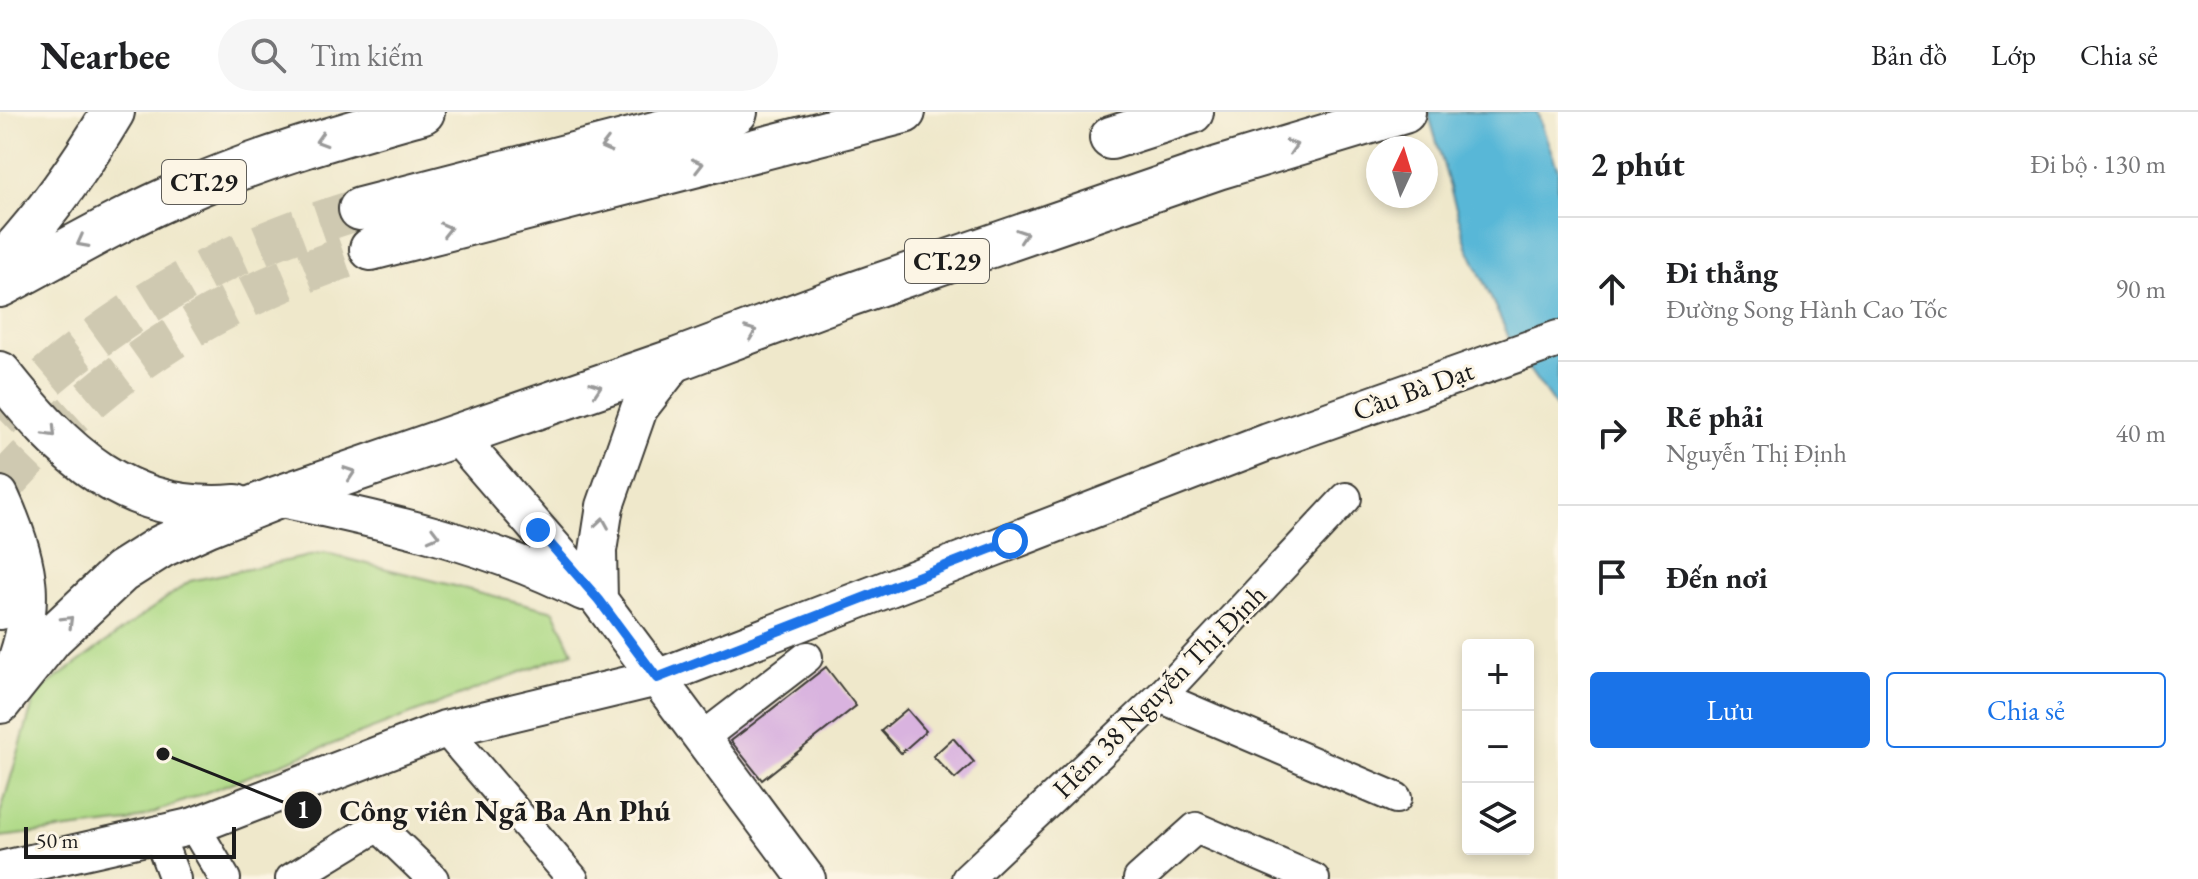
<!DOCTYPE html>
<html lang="vi">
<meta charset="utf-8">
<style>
:root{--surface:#fff;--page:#f6f6f6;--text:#202124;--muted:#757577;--line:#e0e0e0;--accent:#1a73e8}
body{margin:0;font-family:"EB Garamond",serif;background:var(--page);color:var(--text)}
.controls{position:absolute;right:24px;bottom:24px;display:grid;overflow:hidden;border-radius:8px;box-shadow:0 4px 12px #0003}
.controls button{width:72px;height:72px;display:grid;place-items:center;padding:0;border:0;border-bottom:2px solid var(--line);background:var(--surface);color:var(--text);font:40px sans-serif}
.compass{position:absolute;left:1366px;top:24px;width:72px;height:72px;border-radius:50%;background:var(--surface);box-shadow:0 4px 12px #0003;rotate:4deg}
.scale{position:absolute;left:24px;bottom:20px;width:212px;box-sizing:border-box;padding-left:8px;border:4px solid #1c1c1c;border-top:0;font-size:22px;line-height:28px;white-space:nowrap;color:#1c1c1c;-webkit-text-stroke:6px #fcf5e5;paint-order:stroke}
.stop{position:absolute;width:24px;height:24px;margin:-18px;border:6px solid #1a73e8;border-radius:50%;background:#fff}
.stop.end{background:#1a73e8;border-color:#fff;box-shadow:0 2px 8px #0008}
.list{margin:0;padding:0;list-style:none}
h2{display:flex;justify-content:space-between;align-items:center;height:104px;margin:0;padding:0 32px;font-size:34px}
h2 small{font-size:26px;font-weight:400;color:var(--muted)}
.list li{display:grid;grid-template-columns:52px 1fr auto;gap:24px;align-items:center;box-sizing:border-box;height:144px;padding:0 32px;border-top:2px solid var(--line)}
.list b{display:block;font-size:30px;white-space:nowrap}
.list p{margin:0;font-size:26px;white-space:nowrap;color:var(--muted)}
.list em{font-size:26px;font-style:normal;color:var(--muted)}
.actions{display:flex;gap:16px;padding:24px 32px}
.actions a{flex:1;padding:18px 0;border:2px solid var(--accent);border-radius:8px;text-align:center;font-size:28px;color:var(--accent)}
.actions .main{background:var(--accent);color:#fff}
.icon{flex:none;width:44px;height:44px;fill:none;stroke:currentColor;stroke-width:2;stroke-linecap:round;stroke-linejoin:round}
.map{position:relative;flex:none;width:1558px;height:767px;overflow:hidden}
header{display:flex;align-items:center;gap:48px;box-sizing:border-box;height:112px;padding:0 40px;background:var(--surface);border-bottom:2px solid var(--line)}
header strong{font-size:38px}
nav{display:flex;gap:44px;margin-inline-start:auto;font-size:28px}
.search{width:560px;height:72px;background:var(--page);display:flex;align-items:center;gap:20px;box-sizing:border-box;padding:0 28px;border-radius:44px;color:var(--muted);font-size:30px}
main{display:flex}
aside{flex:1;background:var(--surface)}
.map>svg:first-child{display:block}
.green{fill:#add985;stroke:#647a50;stroke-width:2}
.water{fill:#59b7d7;stroke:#3a6a7a;stroke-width:2}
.building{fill:#d9b3df}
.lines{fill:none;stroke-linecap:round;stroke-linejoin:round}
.highway-tunnel{stroke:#cfc9b1;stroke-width:42;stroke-dasharray:42 21;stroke-linecap:butt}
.minor-casing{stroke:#3c3b36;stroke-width:34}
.major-casing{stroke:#3c3b36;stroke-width:40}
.highway-casing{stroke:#3c3b36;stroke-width:46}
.minor{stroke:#fff;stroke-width:30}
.major{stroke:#fff;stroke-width:36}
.highway{stroke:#fff;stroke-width:42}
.oneway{stroke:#999}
.route{stroke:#1a73e8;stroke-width:10}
.labels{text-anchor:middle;stroke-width:6;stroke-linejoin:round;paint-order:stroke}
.shield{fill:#fcf5e5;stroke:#5f5d58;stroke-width:2}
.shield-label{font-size:26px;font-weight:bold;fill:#1c1c1c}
.street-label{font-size:28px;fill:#1c1c1c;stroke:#fcf5e5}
.leader{fill:none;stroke:#1c1c1c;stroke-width:3}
.callout-dot{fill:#1c1c1c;stroke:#fcf5e5;stroke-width:3}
.mark-label{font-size:24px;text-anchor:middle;font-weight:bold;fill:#fff}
.callout-label{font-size:30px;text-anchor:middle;font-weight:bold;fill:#1c1c1c;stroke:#fcf5e5;stroke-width:6;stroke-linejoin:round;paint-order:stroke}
</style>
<header>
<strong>Nearbee</strong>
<div class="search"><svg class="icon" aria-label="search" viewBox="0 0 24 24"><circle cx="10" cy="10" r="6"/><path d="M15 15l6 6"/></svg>Tìm kiếm</div>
<nav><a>Bản đồ</a><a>Lớp</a><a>Chia sẻ</a></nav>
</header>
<main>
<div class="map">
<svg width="1558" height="767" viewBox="0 0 1558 767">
<rect width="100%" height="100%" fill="#fcf5e5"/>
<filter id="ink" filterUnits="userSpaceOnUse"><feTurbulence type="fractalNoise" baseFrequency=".0125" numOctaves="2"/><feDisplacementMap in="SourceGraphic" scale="16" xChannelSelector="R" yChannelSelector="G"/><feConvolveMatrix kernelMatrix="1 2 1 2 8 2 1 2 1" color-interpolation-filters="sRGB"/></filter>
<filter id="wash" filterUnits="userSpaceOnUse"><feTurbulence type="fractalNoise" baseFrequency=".006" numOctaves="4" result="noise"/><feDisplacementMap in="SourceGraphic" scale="32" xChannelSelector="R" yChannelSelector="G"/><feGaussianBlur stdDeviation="1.8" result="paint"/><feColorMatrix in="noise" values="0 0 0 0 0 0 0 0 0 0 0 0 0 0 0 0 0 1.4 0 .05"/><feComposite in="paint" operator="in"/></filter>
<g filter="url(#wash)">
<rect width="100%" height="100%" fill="#efe8cb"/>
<path class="green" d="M324,441L554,499L573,540L129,710L0,725V702L36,581L190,469Z"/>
<path class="water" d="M1428,0H1537L1558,58V298L1515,238L1467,134Z"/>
<g id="blocks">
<path class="building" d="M826,555L856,594L762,668L731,629Z
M907,597L926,619L901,641L881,619Z
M953,626L974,650L955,667L933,644Z"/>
</g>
</g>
<g filter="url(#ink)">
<use href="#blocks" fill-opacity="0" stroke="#3c3b36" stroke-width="2"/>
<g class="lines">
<path class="highway-tunnel" d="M0,307C109,203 216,141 360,97
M0,376C108,255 217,186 371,137"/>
<g class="minor-casing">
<path id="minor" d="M1160,585L1396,686
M445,617L573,767
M702,626L807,545
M194,714L225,767
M158,722L175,767
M291,767L378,714L433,767
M967,767L1160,585L1346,386
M1139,767L1196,716L1314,767"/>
</g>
<g class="major-casing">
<path id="major" d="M457,324L599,488L807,767
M0,383C32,452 39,498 8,569
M276,386C381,408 487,431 583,480
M599,488L598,439L605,394L639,297L678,247
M0,758L194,714L445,617L657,566L1268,330L1558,227"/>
</g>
<g class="highway-casing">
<path id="highway" d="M1111,26L1192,0
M360,97L736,0
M371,137L904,0
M0,153C43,107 81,54 113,0
M0,174C61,142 121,106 185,79C262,45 342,23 423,0
M0,261C63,341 126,404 236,394
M0,430L4,465L0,496
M0,590L52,525L121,460L162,434L208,413L276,386L678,247L849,183L1218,56L1404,0"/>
</g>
<use href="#minor" class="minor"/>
<use href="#major" class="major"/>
<use href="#highway" class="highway"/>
</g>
<defs><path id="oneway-chevron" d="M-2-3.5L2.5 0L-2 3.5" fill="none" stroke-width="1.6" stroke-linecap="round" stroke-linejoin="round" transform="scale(2)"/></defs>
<g class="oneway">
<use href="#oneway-chevron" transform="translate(321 28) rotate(163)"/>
<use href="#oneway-chevron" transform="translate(606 34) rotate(166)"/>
<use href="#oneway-chevron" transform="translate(1292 34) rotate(-17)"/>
<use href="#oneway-chevron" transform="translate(698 53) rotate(-14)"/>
<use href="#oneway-chevron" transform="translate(446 117) rotate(-14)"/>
<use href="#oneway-chevron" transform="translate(1022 123) rotate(-19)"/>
<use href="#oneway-chevron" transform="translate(82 130) rotate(152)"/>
<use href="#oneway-chevron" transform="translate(751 220) rotate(-21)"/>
<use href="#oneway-chevron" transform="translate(596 276) rotate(-19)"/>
<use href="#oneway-chevron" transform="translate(51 320) rotate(46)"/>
<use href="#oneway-chevron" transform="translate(350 361) rotate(-19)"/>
<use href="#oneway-chevron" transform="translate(602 411) rotate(-81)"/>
<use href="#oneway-chevron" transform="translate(434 423) rotate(15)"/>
<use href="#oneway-chevron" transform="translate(68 509) rotate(-45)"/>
</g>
</g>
<g class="lines" filter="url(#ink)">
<path class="route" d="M538,418L599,488L657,566L1010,429"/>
</g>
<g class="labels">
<g class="shield">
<rect x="162" y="48" width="84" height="44" rx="6"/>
<rect x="905" y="127" width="84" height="44" rx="6"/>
</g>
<g class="shield-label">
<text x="204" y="79">CT.29</text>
<text x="947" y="158">CT.29</text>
</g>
<g class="street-label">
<text transform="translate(1413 278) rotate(-20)" y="10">Cầu Bà Dạt</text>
<text transform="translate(1159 579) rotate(-45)" y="10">Hẻm 38 Nguyễn Thị Định</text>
</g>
</g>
<path class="leader" d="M163 642L303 698"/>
<g class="callout-dot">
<circle cx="163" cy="642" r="8"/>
<circle cx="303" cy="698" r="20"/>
</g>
<g class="mark-label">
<text x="303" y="706">1</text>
</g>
<g class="callout-label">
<text x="505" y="709">Công viên Ngã Ba An Phú</text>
</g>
</svg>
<div class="controls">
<button>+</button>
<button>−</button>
<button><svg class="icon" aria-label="layers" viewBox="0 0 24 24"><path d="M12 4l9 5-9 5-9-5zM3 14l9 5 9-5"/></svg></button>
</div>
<svg class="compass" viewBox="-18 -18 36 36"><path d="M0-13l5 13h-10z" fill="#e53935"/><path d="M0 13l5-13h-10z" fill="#757577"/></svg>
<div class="scale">50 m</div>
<div class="stop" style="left:1010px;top:429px"></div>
<div class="stop end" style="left:538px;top:418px"></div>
</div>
<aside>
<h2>2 phút<small>Đi bộ · 130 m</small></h2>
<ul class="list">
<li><svg class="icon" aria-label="ahead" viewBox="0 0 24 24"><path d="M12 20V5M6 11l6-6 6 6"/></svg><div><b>Đi thẳng</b><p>Đường Song Hành Cao Tốc</p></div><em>90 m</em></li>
<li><svg class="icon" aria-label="right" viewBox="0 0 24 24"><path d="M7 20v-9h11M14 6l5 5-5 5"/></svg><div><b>Rẽ phải</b><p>Nguyễn Thị Định</p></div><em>40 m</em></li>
<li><svg class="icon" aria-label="arrive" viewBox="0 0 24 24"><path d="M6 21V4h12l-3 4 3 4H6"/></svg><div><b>Đến nơi</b></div></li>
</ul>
<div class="actions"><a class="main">Lưu</a><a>Chia sẻ</a></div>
</aside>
</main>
